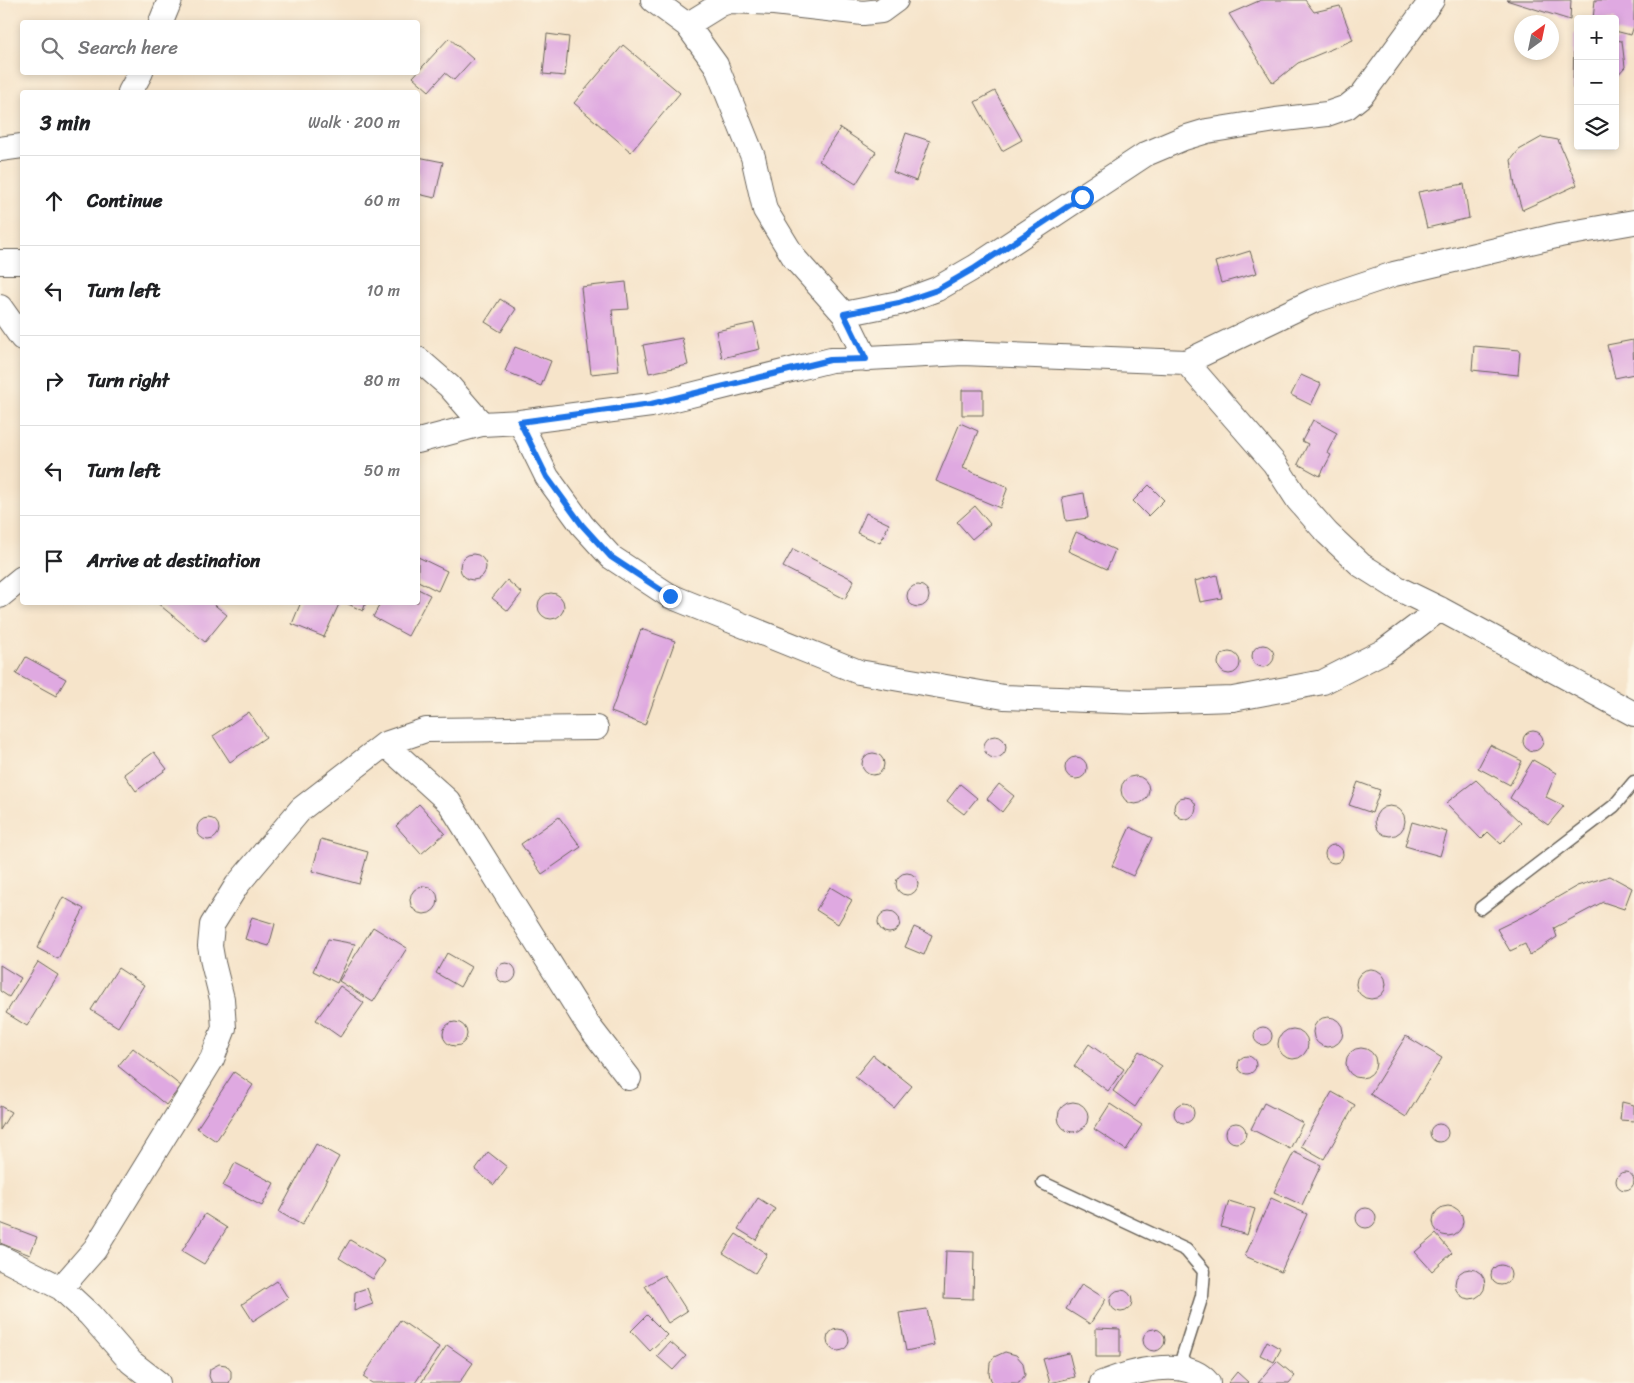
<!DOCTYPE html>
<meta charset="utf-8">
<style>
:root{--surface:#fff;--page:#f2f2f2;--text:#202124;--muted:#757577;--line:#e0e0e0}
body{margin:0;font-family:Sriracha,sans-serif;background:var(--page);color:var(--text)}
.controls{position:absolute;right:15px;top:15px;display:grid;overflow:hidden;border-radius:5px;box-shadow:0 2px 8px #0003}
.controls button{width:45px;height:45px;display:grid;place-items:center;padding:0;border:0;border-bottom:1px solid var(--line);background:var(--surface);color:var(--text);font:25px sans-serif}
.compass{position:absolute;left:1514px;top:15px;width:45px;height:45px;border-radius:50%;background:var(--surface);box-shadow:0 2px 8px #0003;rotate:33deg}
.stop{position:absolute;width:15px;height:15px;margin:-11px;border:4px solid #1a73e8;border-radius:50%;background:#fff}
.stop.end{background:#1a73e8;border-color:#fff;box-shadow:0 1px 5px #0008}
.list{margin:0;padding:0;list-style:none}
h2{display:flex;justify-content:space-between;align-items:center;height:65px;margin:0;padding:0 20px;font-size:21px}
h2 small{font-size:16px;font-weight:400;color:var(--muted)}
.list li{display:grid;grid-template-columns:32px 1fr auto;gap:15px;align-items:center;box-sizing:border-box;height:90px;padding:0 20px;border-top:1px solid var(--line)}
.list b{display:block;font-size:19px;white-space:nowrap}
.list em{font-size:16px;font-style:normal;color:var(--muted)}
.icon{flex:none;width:28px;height:28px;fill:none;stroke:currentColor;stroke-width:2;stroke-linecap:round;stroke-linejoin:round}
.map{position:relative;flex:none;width:1634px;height:1383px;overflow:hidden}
.search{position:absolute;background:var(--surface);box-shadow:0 2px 8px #0003;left:20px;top:20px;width:400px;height:55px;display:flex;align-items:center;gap:12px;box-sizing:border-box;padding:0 18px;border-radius:5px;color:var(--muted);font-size:19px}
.panel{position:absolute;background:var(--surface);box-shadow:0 2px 8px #0003;left:20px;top:90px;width:400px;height:515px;border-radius:5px}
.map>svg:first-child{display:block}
.building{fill:#dfa9e1}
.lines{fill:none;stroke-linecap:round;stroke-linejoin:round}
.service-casing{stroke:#686259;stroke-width:15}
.minor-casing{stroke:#686259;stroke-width:26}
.service{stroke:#fff;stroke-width:12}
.minor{stroke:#fff;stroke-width:24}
.route{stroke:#1a73e8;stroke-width:6}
</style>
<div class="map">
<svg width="1634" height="1383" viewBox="0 0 1634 1383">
<rect width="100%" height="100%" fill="#fcf5e5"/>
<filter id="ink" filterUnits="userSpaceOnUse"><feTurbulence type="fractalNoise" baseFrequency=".02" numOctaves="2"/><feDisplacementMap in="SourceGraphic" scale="10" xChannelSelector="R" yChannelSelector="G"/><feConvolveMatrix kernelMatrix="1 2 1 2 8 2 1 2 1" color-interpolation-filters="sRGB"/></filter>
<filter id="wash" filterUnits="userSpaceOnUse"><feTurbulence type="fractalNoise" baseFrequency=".0096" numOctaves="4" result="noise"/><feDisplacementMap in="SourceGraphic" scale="20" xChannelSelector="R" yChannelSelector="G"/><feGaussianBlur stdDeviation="1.12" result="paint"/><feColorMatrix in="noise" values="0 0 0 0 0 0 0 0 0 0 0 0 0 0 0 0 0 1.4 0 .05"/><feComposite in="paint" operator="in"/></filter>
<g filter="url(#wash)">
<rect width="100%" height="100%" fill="#f6e4ca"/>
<g id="blocks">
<path class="building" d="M1261,0H1305L1314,12L1340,6L1353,40L1298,63L1273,83L1229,14Z
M1506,0H1571L1570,20Z
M1595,0H1634V26L1631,35L1615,31V19H1593Z
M547,34L569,37L565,76L543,74Z
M1574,34H1578V88L1573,89Z
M449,38L473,59L454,80L445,73L429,91L413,77Z
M1615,40L1622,41L1625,67L1615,78Z
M623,45L680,93L631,152L574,103Z
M995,91L1022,140L1002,151L975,102Z
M840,128L876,152L856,184L819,161Z
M906,133L930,141L916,181L893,172Z
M1542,137L1558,140L1577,185L1522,210L1515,186L1511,160L1519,150Z
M418,157L443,162L435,198L418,194Z
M1464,184L1469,218L1427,228L1418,192Z
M1250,251L1257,273L1221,283L1215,262Z
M626,282L629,309L612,310L619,371L591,374L581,287Z
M500,299L516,309L501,332L485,322Z
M754,323L760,349L722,358L716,331Z
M682,338L688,365L649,373L643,345Z
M1633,340L1634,374L1615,378L1607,345Z
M1474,346L1520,350L1518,375L1472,370Z
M515,347L551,361L541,386L505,371Z
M1301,375L1321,384L1311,405L1291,395Z
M962,390H983V415H962Z
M1313,420L1337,433L1327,453L1331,455L1320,476L1298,464L1308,444L1302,441Z
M960,423L978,431L963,468L1008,487L1000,508L936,481Z
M1149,485L1164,500L1148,516L1133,501Z
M1084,493L1088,518L1066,521L1062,497Z
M975,506L990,524L972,539L957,522Z
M866,513L889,524L880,543L857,533Z
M1076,532L1115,550L1107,569L1068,551Z
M793,549L854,580L845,599L783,567Z
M460 567a13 13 0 1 1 26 0a13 13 0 1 1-26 0Z
M418,557L447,571L438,591L418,581Z
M1217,575L1222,598L1200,602L1195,581Z
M507,580L522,593L508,611L492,598Z
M907 596a11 11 0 1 1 22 0a11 11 0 1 1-22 0Z
M418,589L430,595L408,636L373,617L381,602H418Z
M538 606a13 13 0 1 1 26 0a13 13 0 1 1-26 0Z
M156,602H211L227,615L205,642Z
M301,602H340L324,637L292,624Z
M344,602H366L363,611Z
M641,629L675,641L645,725L611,712Z
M1252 656a11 11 0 1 1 22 0a11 11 0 1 1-22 0Z
M1218 663a11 11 0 1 1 22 0a11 11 0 1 1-22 0Z
M26,657L66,679L56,696L16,674Z
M249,712L266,737L230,762L213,736Z
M1523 741a10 10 0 1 1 20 0a10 10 0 1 1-20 0Z
M984 747a11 11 0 1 1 22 0a11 11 0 1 1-22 0Z
M1490,745L1522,761L1510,785L1478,768Z
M154,752L167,769L136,791L124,774Z
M862 764a11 11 0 1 1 22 0a11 11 0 1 1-22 0Z
M1065 768a11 11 0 1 1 22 0a11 11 0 1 1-22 0Z
M1533,760L1556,773L1546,797L1564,806L1548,825L1510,798Z
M1121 790a14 14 0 1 1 28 0a14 14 0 1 1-28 0Z
M1476,780L1521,823L1501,844L1488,832L1481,839L1446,803Z
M1358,782L1380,790L1372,813L1349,805Z
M960,784L977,798L964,814L947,801Z
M999,784L1014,796L1002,812L987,799Z
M1174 808a11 11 0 1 1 22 0a11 11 0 1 1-22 0Z
M419,804L445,833L421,854L396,826Z
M1375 821a15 15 0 1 1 30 0a15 15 0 1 1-30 0Z
M559,817L581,847L542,874L521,844Z
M197 829a11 11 0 1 1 22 0a11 11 0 1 1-22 0Z
M1412,822L1447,832L1440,856L1405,846Z
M1130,827L1152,838L1133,876L1112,866Z
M321,839L368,852L359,884L312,871Z
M1325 854a9 9 0 1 1 18 0a9 9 0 1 1-18 0Z
M896 884a11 11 0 1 1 22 0a11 11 0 1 1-22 0Z
M1610,876L1632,888L1624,909L1603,902L1554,928L1557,937L1530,955L1525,944L1510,951L1497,929L1532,912L1577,886Z
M410 900a14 14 0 1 1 28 0a14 14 0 1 1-28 0Z
M830,887L852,900L838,924L816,910Z
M63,897L84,909L58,959L37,948Z
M878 922a11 11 0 1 1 22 0a11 11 0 1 1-22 0Z
M252,917L275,924L269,946L245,939Z
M373,927L407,948L373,1002L339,981Z
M914,927L932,935L924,955L905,947Z
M328,939L355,944L337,983L313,971Z
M447,953L471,967L460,987L436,973Z
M38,962L58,975L27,1026L6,1013Z
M496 973a10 10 0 1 1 20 0a10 10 0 1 1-20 0Z
M0,965L21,978L9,997L0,991Z
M118,968L144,985L118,1027L91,1010Z
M1356 984a15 15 0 1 1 30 0a15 15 0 1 1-30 0Z
M340,986L364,1003L340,1037L316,1020Z
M1313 1032a15 15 0 1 1 30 0a15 15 0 1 1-30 0Z
M443 1034a12 12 0 1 1 24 0a12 12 0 1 1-24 0Z
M1254 1036a9 9 0 1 1 18 0a9 9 0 1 1-18 0Z
M1278 1044a15 15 0 1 1 30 0a15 15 0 1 1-30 0Z
M1406,1036L1442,1058L1406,1117L1370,1094Z
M1089,1044L1124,1069L1108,1091L1074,1066Z
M133,1048L181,1086L166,1105L118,1066Z
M1346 1063a15 15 0 1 1 30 0a15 15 0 1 1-30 0Z
M1139,1051L1162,1066L1135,1107L1113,1091Z
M873,1055L912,1086L894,1108L855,1077Z
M1238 1065a9 9 0 1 1 18 0a9 9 0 1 1-18 0Z
M234,1072L253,1085L216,1141L197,1128Z
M1332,1092L1355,1105L1324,1159L1301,1146Z
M1622,1102L1634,1105V1121L1620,1120Z
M1058 1117a15 15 0 1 1 30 0a15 15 0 1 1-30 0Z
M1264,1103L1303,1123L1290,1149L1251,1129Z
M1174 1113a10 10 0 1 1 20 0a10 10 0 1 1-20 0Z
M1110,1104L1142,1125L1126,1150L1094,1129Z
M0,1106L11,1112L0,1130Z
M1226 1133a10 10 0 1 1 20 0a10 10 0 1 1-20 0Z
M1430 1133a9 9 0 1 1 18 0a9 9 0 1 1-18 0Z
M316,1144L339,1157L302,1225L279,1212Z
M488,1152L507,1167L494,1185L475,1170Z
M1294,1152L1321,1165L1302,1205L1274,1192Z
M235,1163L274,1183L262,1206L223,1186Z
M1616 1181a9 9 0 1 1 18 0a9 9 0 1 1-18 0Z
M758,1198L775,1209L756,1240L738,1229Z
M1271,1198L1307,1214L1281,1272L1245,1256Z
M1229,1201L1255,1209L1247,1235L1221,1227Z
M1433 1221a15 15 0 1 1 30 0a15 15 0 1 1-30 0Z
M1356 1218a10 10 0 1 1 20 0a10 10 0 1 1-20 0Z
M205,1214L227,1228L204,1264L182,1251Z
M0,1223L37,1237L30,1255L0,1243Z
M736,1234L767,1254L755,1273L723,1253Z
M1436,1234L1452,1253L1432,1271L1415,1252Z
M350,1240L385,1261L373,1279L339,1258Z
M946,1251L974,1252L973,1299L944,1298Z
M1491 1275a10 10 0 1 1 20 0a10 10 0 1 1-20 0Z
M1455 1284a15 15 0 1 1 30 0a15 15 0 1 1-30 0Z
M664,1275L687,1311L668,1323L645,1286Z
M277,1281L288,1298L253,1321L242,1304Z
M1082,1284L1106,1299L1090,1324L1066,1309Z
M367,1288L373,1304L354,1311L355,1292Z
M1110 1301a11 11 0 1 1 22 0a11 11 0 1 1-22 0Z
M927,1309L934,1345L906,1351L899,1313Z
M647,1315L667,1335L650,1351L631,1331Z
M400,1320L439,1347L415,1383H372L363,1377Z
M1096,1328L1120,1329V1357H1096Z
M827 1340a11 11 0 1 1 22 0a11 11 0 1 1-22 0Z
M1143 1340a11 11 0 1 1 22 0a11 11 0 1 1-22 0Z
M1267,1341L1281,1349L1274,1362L1260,1355Z
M670,1342L686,1356L673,1370L657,1356Z
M447,1345L473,1363L459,1383H421Z
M1005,1352L1016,1355L1023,1363L1025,1375L1019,1383H994L991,1380L989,1374L990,1363L994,1357Z
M1069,1353L1075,1377L1050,1383L1043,1359Z
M1277,1361L1295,1376L1289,1383H1258Z
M219,1364L226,1365L231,1371V1378L229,1383H212L210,1379L209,1376L210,1369Z
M1237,1372L1249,1383H1228Z"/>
</g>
</g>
<g filter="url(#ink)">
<use href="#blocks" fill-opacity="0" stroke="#686259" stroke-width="1"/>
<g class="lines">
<g class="service-casing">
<path id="service" d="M1481,908L1614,806L1634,782
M1043,1183L1186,1250L1204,1271L1202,1296L1179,1368"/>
</g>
<g class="minor-casing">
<path id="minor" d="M653,0L687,25L716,65L753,157L765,210L795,259L844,314L866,359
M161,22L170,0
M687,25L721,4L730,1L774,3L863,13L881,11L896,0
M130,92L141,72
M0,149L22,146
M0,262H22
M0,307L22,338
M844,314L899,303L937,289L975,267L1146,154L1184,138L1207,131L1276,120L1327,114L1347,107L1362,95L1432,0
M418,359L449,386L482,424
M1186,362L1274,463L1298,500L1327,533L1361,565L1399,589L1440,609L1634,714
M520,422L547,477L582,525L611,557L670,596L859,672L1004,697L1142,702L1233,699L1323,682L1384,651L1440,609
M418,441L482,424L520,422L651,405L831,360L963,353L1186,362L1313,301L1394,274L1560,235L1634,222
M0,596L22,578
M385,744L449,802L588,1025L629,1078
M0,1257L61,1288L90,1315L131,1362L158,1383
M61,1288L95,1249L212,1059L224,1028L222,999L213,963L210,946L212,925L237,885L301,809L385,744L426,730L596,728
M1102,1383C1130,1372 1186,1355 1208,1383"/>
</g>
<use href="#service" class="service"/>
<use href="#minor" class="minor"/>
</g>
</g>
<g class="lines" filter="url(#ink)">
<path class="route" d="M670,596L611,557L582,525L547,477L520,422L651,404L830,360L866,359L844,314L899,303L937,290L975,268L1082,197"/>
</g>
</svg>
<div class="controls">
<button>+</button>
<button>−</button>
<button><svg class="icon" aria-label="layers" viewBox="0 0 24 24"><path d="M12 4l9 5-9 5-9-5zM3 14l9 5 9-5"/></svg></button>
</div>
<svg class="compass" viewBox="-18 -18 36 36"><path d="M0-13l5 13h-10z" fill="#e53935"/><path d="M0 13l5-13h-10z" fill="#757577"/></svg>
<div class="stop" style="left:1082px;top:197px"></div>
<div class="stop end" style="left:670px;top:596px"></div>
<div class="search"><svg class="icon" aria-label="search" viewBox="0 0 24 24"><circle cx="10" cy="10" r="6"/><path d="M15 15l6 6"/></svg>Search here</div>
<section class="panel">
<h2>3 min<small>Walk · 200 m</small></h2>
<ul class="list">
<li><svg class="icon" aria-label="ahead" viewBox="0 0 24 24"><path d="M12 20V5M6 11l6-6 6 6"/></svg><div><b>Continue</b></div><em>60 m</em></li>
<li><svg class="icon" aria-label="left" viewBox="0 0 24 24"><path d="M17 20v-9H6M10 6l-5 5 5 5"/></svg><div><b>Turn left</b></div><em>10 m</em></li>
<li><svg class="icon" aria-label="right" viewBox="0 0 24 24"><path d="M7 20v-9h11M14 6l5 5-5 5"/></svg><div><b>Turn right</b></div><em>80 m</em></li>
<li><svg class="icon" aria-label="left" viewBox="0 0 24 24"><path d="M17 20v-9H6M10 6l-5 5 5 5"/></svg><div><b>Turn left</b></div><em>50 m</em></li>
<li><svg class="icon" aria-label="arrive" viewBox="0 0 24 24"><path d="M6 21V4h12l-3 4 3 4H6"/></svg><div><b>Arrive at destination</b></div></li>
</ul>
</section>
</div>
